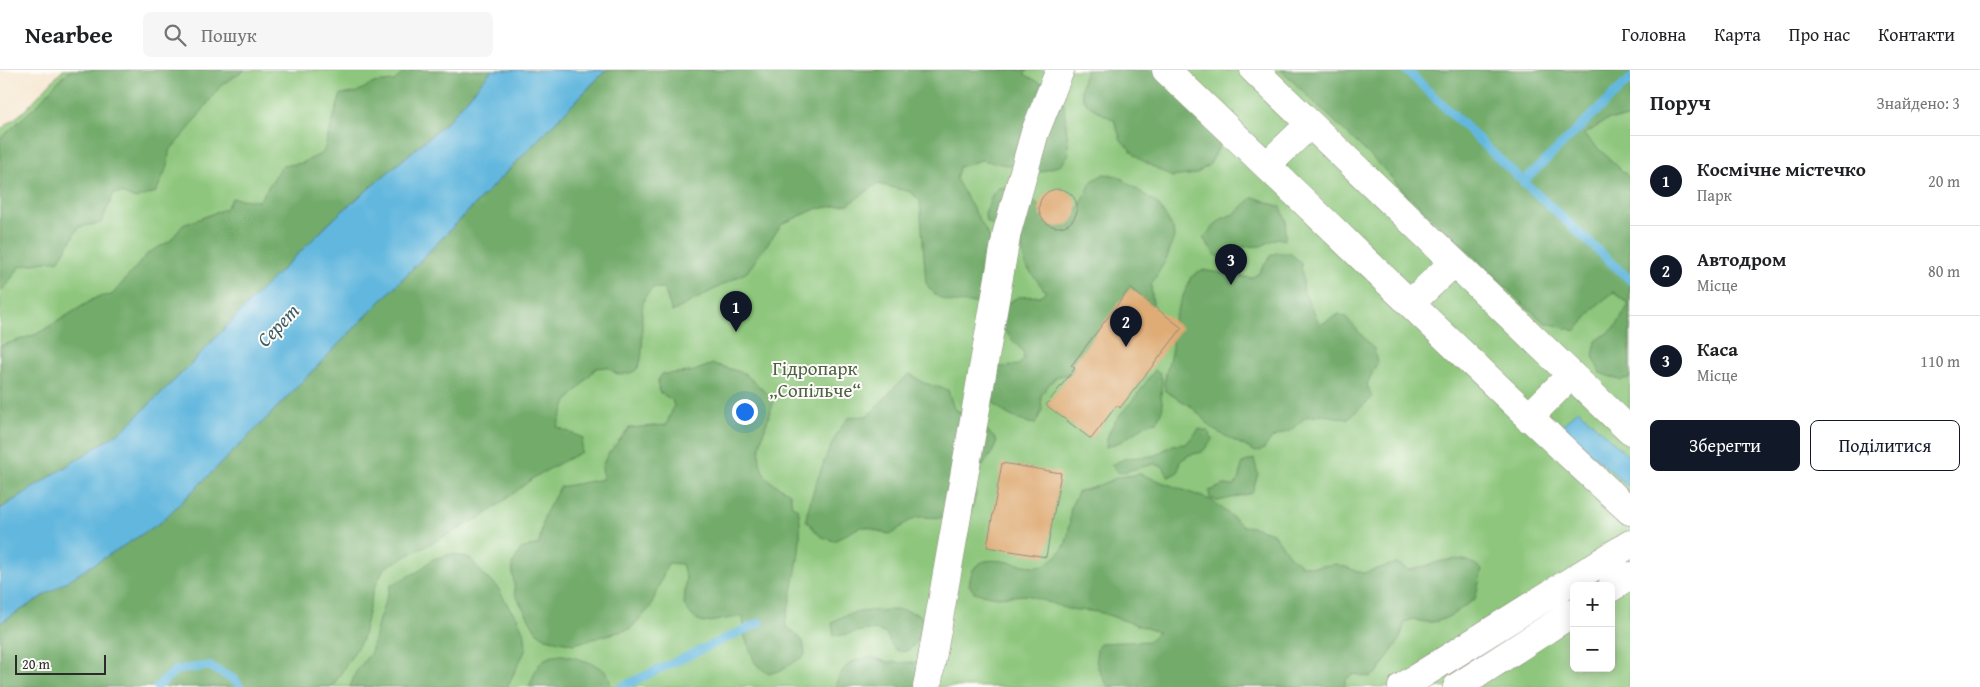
<!DOCTYPE html>
<html lang="uk">
<meta charset="utf-8">
<style>
:root{--surface:#fff;--page:#f6f6f6;--text:#202124;--muted:#757577;--line:#e0e0e0;--accent:#111827}
body{margin:0;font-family:"Gentium Book Plus",serif;background:var(--page);color:var(--text)}
.controls{position:absolute;right:15px;bottom:15px;display:grid;overflow:hidden;border-radius:8px;box-shadow:0 2px 12px #0003}
.controls button{width:45px;height:45px;display:grid;place-items:center;padding:0;border:0;border-bottom:1px solid var(--line);background:var(--surface);color:var(--text);font:25px sans-serif}
.scale{position:absolute;left:15px;bottom:12px;width:91px;box-sizing:border-box;padding-left:5px;border:2px solid #2b2b2b;border-top:0;font-size:14px;line-height:18px;white-space:nowrap;color:#2b2b2b;-webkit-text-stroke:4px #fdfcf7;paint-order:stroke}
.you{position:absolute;left:744px;top:341px;width:18px;height:18px;margin:-12px;border:4px solid #fff;border-radius:50%;background:#1a73e8;box-shadow:0 0 0 8px #1a73e833}
.badge{display:grid;place-items:center;width:32px;height:32px;border-radius:50%;background:var(--accent);color:#fff;font-size:16px;font-weight:700}
.pin{position:absolute;translate:-50% -41px;filter:drop-shadow(0 1px 2px #0008)}
.pin::after{content:'';position:absolute;top:26px;width:18px;height:15px;background:inherit;clip-path:polygon(0 0,100% 0,50% 100%)}
.list{margin:0;padding:0;list-style:none}
h2{display:flex;justify-content:space-between;align-items:center;height:65px;margin:0;padding:0 20px;font-size:21px}
h2 small{font-size:16px;font-weight:400;color:var(--muted)}
.list li{display:grid;grid-template-columns:32px 1fr auto;gap:15px;align-items:center;box-sizing:border-box;height:90px;padding:0 20px;border-top:1px solid var(--line)}
.list b{display:block;font-size:19px;white-space:nowrap}
.list p{margin:0;font-size:16px;white-space:nowrap;color:var(--muted)}
.list em{font-size:16px;font-style:normal;color:var(--muted)}
.actions{display:flex;gap:10px;padding:15px 20px}
.actions a{flex:1;padding:11px 0;border:1px solid var(--accent);border-radius:8px;text-align:center;font-size:18px;color:var(--accent)}
.actions .main{background:var(--accent);color:#fff}
.icon{flex:none;width:28px;height:28px;fill:none;stroke:currentColor;stroke-width:2;stroke-linecap:round;stroke-linejoin:round}
.map{position:relative;flex:none;width:1630px;height:617px;overflow:hidden}
header{display:flex;align-items:center;gap:30px;box-sizing:border-box;height:70px;padding:0 25px;background:var(--surface);border-bottom:1px solid var(--line)}
header strong{font-size:24px}
nav{display:flex;gap:28px;margin-inline-start:auto;font-size:18px}
.search{width:350px;height:45px;background:var(--page);display:flex;align-items:center;gap:12px;box-sizing:border-box;padding:0 18px;border-radius:8px;color:var(--muted);font-size:19px}
main{display:flex}
aside{flex:1;background:var(--surface)}
.map>svg:first-child{display:block}
.green{fill:#8dc67b;stroke:#5c7853;fill-rule:evenodd}
.forest{fill:#72ab6b;stroke:#4e6b4b}
.water{fill:#62b7de;stroke:#467184}
.lines{fill:none;stroke-linecap:round;stroke-linejoin:round}
.stream{stroke:#62b7de;stroke-width:9}
.building{fill:#dfac76}
.street-casing{stroke:#918a7f;stroke-width:29}
.street{stroke:#fff;stroke-width:28}
.labels{text-anchor:middle;stroke-width:4;stroke-linejoin:round;paint-order:stroke}
.park-label{font-size:19px;fill:#4d6147;stroke:#fdfcf7}
.water-label{font-size:20px;font-style:italic;fill:#3e5c6a;stroke:#fdfcf7}
</style>
<header>
<strong>Nearbee</strong>
<div class="search"><svg class="icon" aria-label="search" viewBox="0 0 24 24"><circle cx="10" cy="10" r="6"/><path d="M15 15l6 6"/></svg>Пошук</div>
<nav><a>Головна</a><a>Карта</a><a>Про нас</a><a>Контакти</a></nav>
</header>
<main>
<div class="map">
<svg width="1630" height="617" viewBox="0 0 1630 617">
<rect width="100%" height="100%" fill="#fdfcf7"/>
<filter id="ink" filterUnits="userSpaceOnUse"><feTurbulence type="fractalNoise" baseFrequency=".02" numOctaves="2"/><feDisplacementMap in="SourceGraphic" scale="10" xChannelSelector="R" yChannelSelector="G"/><feConvolveMatrix kernelMatrix="1 2 1 2 8 2 1 2 1" color-interpolation-filters="sRGB"/></filter>
<filter id="wash" filterUnits="userSpaceOnUse"><feTurbulence type="fractalNoise" baseFrequency=".0096" numOctaves="4" result="noise"/><feDisplacementMap in="SourceGraphic" scale="20" xChannelSelector="R" yChannelSelector="G"/><feGaussianBlur stdDeviation="1.12" result="paint"/><feColorMatrix in="noise" values="0 0 0 0 0 0 0 0 0 0 0 0 0 0 0 0 0 1.4 0 .05"/><feComposite in="paint" operator="in"/></filter>
<g filter="url(#wash)">
<rect width="100%" height="100%" fill="#f7e8d3"/>
<path class="green" d="M63,0H1630V617H0V60L23,42ZM1574,516H1611V598H1574Z"/>
<path class="forest" d="M71,0H245L221,15L188,60L169,81L168,95L156,122L135,129L122,123H114L101,153L79,157L59,190L20,196L7,215L0,222V69L37,35L61,8Z
M407,0H492L446,53L339,144L264,217L187,298L123,360L0,439V276L37,264L97,227L112,225L148,183L170,171L183,155L225,139L232,128L259,131L282,96L302,93L323,83L341,24L355,23L374,13L394,11Z
M606,0H1028L1024,4L1058,23L1064,34L1069,84L1062,94L1041,102L981,90L959,97L956,109L990,168L985,205L996,214L979,233C955,232 940,236 926,213L920,131L911,122L877,114L849,134L816,139L782,154L747,202L672,242L664,218H653C649,222 645,226 644,230C638,248 648,287 636,300C631,304 623,304 617,304L607,297L596,298L566,333L557,357L583,368L581,382L536,406L485,445L384,498L373,521L362,570L332,617H0V553L160,452L254,361Z
M1087,0H1160L1214,50L1221,73L1210,94L1196,104L1172,107L1138,88L1121,70L1114,50C1089,36 1071,31 1087,0Z
M1281,0H1630V48L1608,49L1584,65L1630,108V308L1620,310L1600,303L1593,286L1596,271L1616,257L1629,234L1614,222L1596,236L1576,261L1544,252L1517,229L1490,201L1405,123L1382,97Z
M1104,104L1118,106L1158,134L1173,159L1174,167L1167,188L1151,215L1153,234L1138,237L1080,301L1056,307L1046,318L1041,326L1042,341L1035,354C1018,352 997,341 989,326L996,298L1018,295L1023,291L1024,283L1003,259L1000,238L1018,227L1040,226L1046,222L1025,195L1020,165L1015,160C1003,159 996,158 986,151L985,144L993,123L999,118L1012,117L1029,127L1048,145L1069,149L1080,136L1092,111Z
M1253,127L1281,137L1286,150L1285,170L1277,168L1261,176L1242,177L1217,187L1203,168L1221,149L1236,143Z
M1276,183H1290L1301,193L1304,223L1320,255L1339,244L1346,247L1374,279L1377,293L1367,314L1372,328L1347,349L1324,345L1306,347L1291,360L1272,368L1263,380L1256,382L1214,360L1192,337L1165,321L1164,313L1172,278L1174,248L1191,207L1202,200L1251,208L1259,203L1270,186Z
M713,294L744,303L772,328L773,334C766,358 749,389 769,410C775,415 783,419 790,423L792,436L798,439C806,470 791,523 785,555L803,571L805,585L781,601L767,603L755,593L745,567L743,546L703,553L692,546L684,535L686,507L682,494L668,493L650,538L630,559L574,574L546,568L536,561L515,524L512,495L521,479L539,474L544,446L560,417L603,409L602,396L608,384L629,358L666,355L674,336L672,330L659,322L658,310L662,304L691,302Z
M1155,300L1160,303L1162,310L1161,326L1163,337L1157,352L1149,353L1120,372L1106,377C1108,353 1123,343 1136,326C1143,318 1148,308 1155,300Z
M910,304L924,313L948,320L954,339C970,346 985,357 997,371C992,388 980,396 971,412L976,424L970,445L955,448L917,447L904,454L894,463L887,464L867,457H860L834,471L820,466L806,450C808,432 834,357 849,348C854,345 862,348 868,345C873,342 878,335 882,331C891,321 899,312 910,304Z
M1199,359L1208,361L1213,369L1202,382L1189,385L1180,391L1178,402L1169,407L1163,397L1154,394L1119,403L1111,395L1126,388L1153,386L1173,375L1186,374Z
M1254,389L1258,404L1252,423L1218,431L1210,428L1209,421L1224,415L1233,416L1240,407L1242,393Z
M1140,404L1213,431L1243,456L1253,457L1273,463L1290,486L1301,495L1315,497L1336,494L1363,503L1397,493L1408,500C1434,496 1460,478 1482,500L1475,529C1453,543 1440,559 1413,549L1405,552L1400,569L1377,603L1369,607L1354,604L1347,608L1344,617H1109C1099,603 1091,589 1100,573L1149,571L1158,562L1099,542L1068,539L1027,525L997,527L981,524L974,522L969,515C970,510 971,504 973,500C987,476 1030,506 1049,492C1067,479 1068,470 1070,449C1070,445 1070,439 1072,434C1074,430 1077,425 1079,421L1092,418L1119,407Z
M452,484L470,488L485,507L496,515L510,539L517,547L525,566L526,579L507,617H350L356,602L371,582L379,549L391,515L419,501L433,489Z
M905,540L920,545C929,567 899,603 887,565C871,554 852,565 834,566L832,553C848,538 883,541 905,540Z
M563,585C575,588 601,593 608,605C610,608 610,613 610,617H529C538,596 538,586 563,585Z
M872,587L887,592L920,593L924,617H835C842,596 851,589 872,587Z"/>
<path class="water" d="M492,0H606L254,361L160,453L0,553V439L123,360L187,298L264,217L339,144L446,53Z
M1578,339L1630,388V413L1627,416L1562,356Z"/>
<g class="lines">
<path class="stream" d="M1406,0L1499,89L1630,210
M1523,112L1630,9
M157,617L176,600L209,596L235,610L240,617
M621,617L759,553"/>
</g>
<g id="blocks">
<path class="building" d="M1039 138a19 19 0 1 1 38 0a19 19 0 1 1-38 0Z
M1130,218L1182,258L1120,338L1117,335L1091,369L1046,335L1075,298L1071,296Z
M1002,393L1061,403L1046,487L987,477Z"/>
</g>
</g>
<g filter="url(#ink)">
<use href="#blocks" fill-opacity="0" stroke="#918a7f" stroke-width="1"/>
<g class="lines">
<g class="street-casing">
<path id="street" d="M1166,0C1321,146 1473,297 1630,441
M1254,0L1630,361
M1267,95L1310,54
M1411,233L1453,193
M1528,348L1571,305
M1611,518L1630,506
M927,617L1007,162L1035,62L1060,0
M1402,617L1630,474
M1457,617L1574,542"/>
</g>
<use href="#street" class="street"/>
</g>
</g>
<g class="labels">
<g class="park-label">
<text x="815" y="305">Гідропарк<tspan x="815" dy="22">„Сопільче“</tspan></text>
</g>
<g class="water-label">
<text transform="translate(278 255) rotate(-46)" y="7">Серет</text>
</g>
</g>
</svg>
<div class="controls">
<button>+</button>
<button>−</button>
</div>
<div class="scale">20 m</div>
<div class="you"></div>
<div class="pin badge" style="left:736px;top:262px">1</div>
<div class="pin badge" style="left:1126px;top:277px">2</div>
<div class="pin badge" style="left:1231px;top:215px">3</div>
</div>
<aside>
<h2>Поруч<small>Знайдено: 3</small></h2>
<ul class="list">
<li><span class="badge">1</span><div><b>Космічне містечко</b><p>Парк</p></div><em>20 m</em></li>
<li><span class="badge">2</span><div><b>Автодром</b><p>Місце</p></div><em>80 m</em></li>
<li><span class="badge">3</span><div><b>Каса</b><p>Місце</p></div><em>110 m</em></li>
</ul>
<div class="actions"><a class="main">Зберегти</a><a>Поділитися</a></div>
</aside>
</main>
